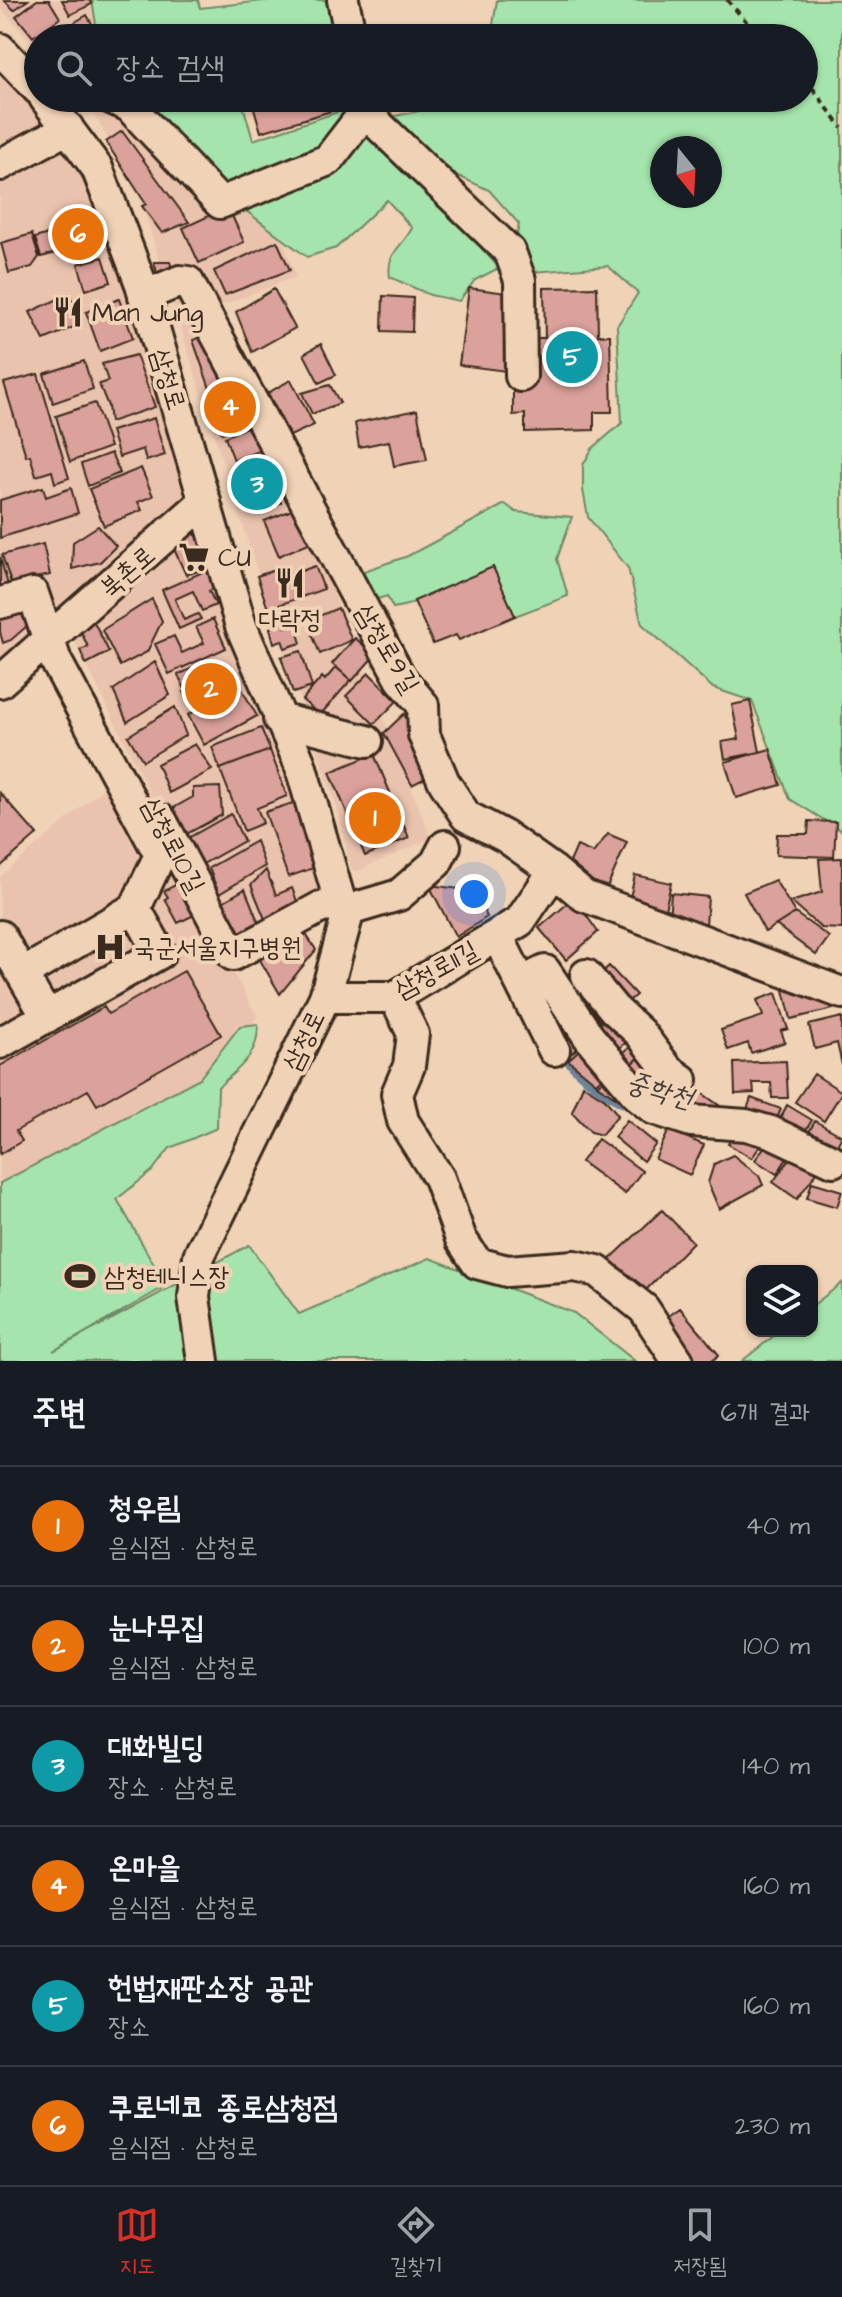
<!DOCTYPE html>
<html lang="ko">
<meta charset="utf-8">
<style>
:root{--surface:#171b24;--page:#242831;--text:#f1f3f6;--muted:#9ea1a6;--line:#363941;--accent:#d93025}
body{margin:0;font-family:"Architects Daughter","Poor Story",sans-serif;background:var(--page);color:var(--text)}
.controls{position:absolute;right:24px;bottom:24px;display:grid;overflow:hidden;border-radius:16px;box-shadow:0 2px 6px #0004}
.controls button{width:72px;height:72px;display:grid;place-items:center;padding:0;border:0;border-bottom:2px solid var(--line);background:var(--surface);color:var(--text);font:40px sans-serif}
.compass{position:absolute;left:650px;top:136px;width:72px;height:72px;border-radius:50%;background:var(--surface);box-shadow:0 2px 6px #0004;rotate:162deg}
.you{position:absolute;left:474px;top:894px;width:28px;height:28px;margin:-20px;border:6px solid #fff;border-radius:50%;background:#1a73e8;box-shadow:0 0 0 12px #1a73e833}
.badge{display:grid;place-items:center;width:52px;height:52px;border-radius:50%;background:var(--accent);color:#fff;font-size:26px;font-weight:700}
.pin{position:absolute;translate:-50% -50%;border:4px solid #fff;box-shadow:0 2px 8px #0006}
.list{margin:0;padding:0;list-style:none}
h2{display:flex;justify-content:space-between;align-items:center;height:104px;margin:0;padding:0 32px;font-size:34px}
h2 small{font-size:26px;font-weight:400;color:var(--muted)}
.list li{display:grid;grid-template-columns:52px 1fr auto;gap:24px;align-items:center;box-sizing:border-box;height:120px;padding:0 32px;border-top:2px solid var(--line)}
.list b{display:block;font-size:30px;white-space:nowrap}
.list p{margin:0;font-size:26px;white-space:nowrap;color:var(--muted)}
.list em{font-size:26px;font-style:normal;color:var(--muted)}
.icon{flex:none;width:44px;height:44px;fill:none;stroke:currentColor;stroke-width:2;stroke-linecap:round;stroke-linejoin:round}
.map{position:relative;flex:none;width:842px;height:1361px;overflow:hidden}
.search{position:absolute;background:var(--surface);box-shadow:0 2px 6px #0004;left:24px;right:24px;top:24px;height:88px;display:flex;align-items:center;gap:20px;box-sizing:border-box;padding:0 28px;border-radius:44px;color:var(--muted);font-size:30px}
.sheet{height:824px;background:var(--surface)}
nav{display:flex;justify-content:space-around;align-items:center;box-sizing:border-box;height:112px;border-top:2px solid var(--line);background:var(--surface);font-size:22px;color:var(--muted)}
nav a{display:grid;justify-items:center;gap:4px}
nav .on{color:var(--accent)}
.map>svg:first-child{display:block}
.built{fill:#eac3ae}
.green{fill:#a5e5ad;stroke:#708866;stroke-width:2;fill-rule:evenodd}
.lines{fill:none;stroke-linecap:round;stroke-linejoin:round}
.stream{stroke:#6c8398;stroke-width:7}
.building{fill:#dba19b;stroke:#3b2a1e;stroke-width:2}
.minor-casing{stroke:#3b2a1e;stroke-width:36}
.path{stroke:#3b2a1e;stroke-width:4;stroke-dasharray:6 6;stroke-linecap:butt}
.minor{stroke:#f0d2b6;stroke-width:30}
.labels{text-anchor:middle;stroke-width:8;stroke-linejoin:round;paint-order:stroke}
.poi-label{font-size:26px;fill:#3b2a1e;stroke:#f0d2b6;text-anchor:start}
.street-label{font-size:26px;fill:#3b2a1e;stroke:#f0d2b6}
.water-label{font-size:28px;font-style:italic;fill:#47403c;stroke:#f0d2b6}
</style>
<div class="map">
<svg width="842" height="1361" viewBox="0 0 842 1361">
<rect width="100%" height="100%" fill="#f0d2b6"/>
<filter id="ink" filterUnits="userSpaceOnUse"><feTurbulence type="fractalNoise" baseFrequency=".0125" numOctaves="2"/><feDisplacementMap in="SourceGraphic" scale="16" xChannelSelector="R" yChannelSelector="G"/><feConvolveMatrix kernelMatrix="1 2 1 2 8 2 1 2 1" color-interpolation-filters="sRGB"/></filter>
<g filter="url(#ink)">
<path class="built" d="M0,0H93L112,38H38V50L0,7Z
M0,69L41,109L72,152L90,186L108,234L188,491L81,596L0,665Z
M84,98H134L282,238L296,277L215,308L282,464L431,838L355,872L351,868L336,804L271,615L140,199L125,166Z
M182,528L207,534L233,648L246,677L275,725L324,867L318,902L233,943L177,848L69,629Z
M113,780L162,841L257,1016L220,1079L0,1194V877Z"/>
<path class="green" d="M92,0H198L200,8L272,0H329L331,23L225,38H103L96,24Z
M497,0H842V831L790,799L752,701L713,688L642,624L628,568L588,517L583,490V465L592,449L622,423L617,326L638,293L608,266L533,272L516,240L519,224L489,190L458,176L386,118L478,98H804V38H491ZM662,148H710V196H662Z
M118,98H241L253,140L356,106L499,268L475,280L459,301L430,295L390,277C386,252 402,248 412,228L387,200L336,248L307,257L225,195Z
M505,504L516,512L572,517L557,559L568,596L515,616L493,567L407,605L393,608L387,596L365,603L352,575L408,556Z
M258,1024C259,1055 240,1067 218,1087L217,1128L170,1148L152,1171L117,1199L166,1286L53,1351L249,1245L299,1314L430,1258L574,1313L635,1361H0V1183L200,1078L240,1026Z
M842,1283V1361H742L780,1331H812V1306Z"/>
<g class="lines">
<path class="stream" d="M561,1053C575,1074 600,1092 622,1104L633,1100"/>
</g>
<path class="building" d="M4,0H28L14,10Z
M37,0H49L60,18L33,37L16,16Z
M62,0H89L92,4L70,15Z
M87,15L99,36L60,38L57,33L68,28L71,34L79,29L75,22Z
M251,98H335L338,109L261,132Z
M403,98H465L405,108Z
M122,131L189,222L162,233L142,206L146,204L106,142Z
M228,207L244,242L199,263L183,228Z
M89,216L98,242L67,251L59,226Z
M58,231L64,251L41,257L35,238Z
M32,234L39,257L32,267L9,273L1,243Z
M277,241L290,270L225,295L214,271Z
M103,257L111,282L86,290L78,264Z
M154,262H170L174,275L159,280Z
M597,287L598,335H610L612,412H594V430L525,432V414L513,415V376L532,338H545L544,288Z
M469,288L515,294L506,371L459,365Z
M274,289L295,328L252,352L236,312Z
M69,294L80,316L74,327L44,340L30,312Z
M383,296L413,298L412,332L382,331Z
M119,299L133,338L100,351L86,312Z
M214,332L236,392L214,400L193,340Z
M321,344L336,375L319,383L304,354Z
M136,355L155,407L110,422L108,406L99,384L108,381L102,364Z
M84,361L93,389L53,403L44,374Z
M38,374L69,478L55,483L52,471L36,476L30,455L26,456L4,383Z
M291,380L314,425L290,436L268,393Z
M330,385L340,403L312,414L302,393Z
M238,393L245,412L220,420L214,402Z
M95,403L110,447L70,462L56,416Z
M253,410L254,422L222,433L215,423Z
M417,410L427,460L394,466L389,441L359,447L355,423Z
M154,418L165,455L146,461L143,449L119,457L111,431Z
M250,425L259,451L234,460L225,437Z
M111,453L120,473L88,486L81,464Z
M263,453L281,503L251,514L232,464Z
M141,468L153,496L138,502L142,510L104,526L89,489Z
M43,487L46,497L71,488L78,513L0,538V500Z
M297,508L311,542L279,556L264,521Z
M98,526L116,546L100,562L72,569L73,542Z
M183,531L203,537L213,566L186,575L173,547Z
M43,544L50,575L11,583L2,555Z
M0,557L8,585L0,587Z
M315,566L324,589L268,609L257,576L278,569L282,578Z
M493,567L515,616L459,640L456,635L433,644L414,601Z
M207,570L215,588L209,591L216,605L202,611L193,591L175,599L184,620L198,614L201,619L179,629L162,590Z
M152,599L162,621L147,652L120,666L102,630Z
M29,602L35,619L11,640L3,643L0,632V611Z
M338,608L352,640L320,654L312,634L319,631L314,618Z
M89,612L109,652L86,664L80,650L88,647L77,623Z
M213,619L226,648L169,674L155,644L174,636L182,653L204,643L196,627Z
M284,624L285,627L295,624L301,643L285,648L282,640L274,643L270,628Z
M355,638L375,655L352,681L332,664Z
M301,651L312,687L293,693L281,657Z
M207,661L214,675L185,689L178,675Z
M155,662L170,695L127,722L113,690Z
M336,667L351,680L320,715L302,700L322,677L325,680Z
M229,671L236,686L191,706L184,692Z
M369,673L397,701L374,724L346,696Z
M240,686L257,716L204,745L188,715Z
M750,701L760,752L725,759L722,742L739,739L732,705Z
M175,707L186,735L143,761L128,736Z
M404,714L435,773L412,785L384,733Z
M261,728L270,750L220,769L212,747Z
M195,744L212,770L169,793L157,764Z
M770,749L781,785L736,798L725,762Z
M270,750L287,796L257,808L263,823L244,831L220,769Z
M374,754L409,838L365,856L330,772Z
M220,787L222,815L183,836L170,810L193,797V788Z
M0,793L37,835L0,867Z
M299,801L322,865L288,877L265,812Z
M231,814L244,841L201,865L181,842Z
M809,821L836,822L834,857L776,855L777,834H808Z
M608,834L627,842L605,892L565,874L577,846L593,853Z
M256,841L265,866L219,894L209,868Z
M842,858V929L821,928L791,902L822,892L819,859Z
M266,870L276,895L292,888L300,909L267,924L251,885Z
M635,875L671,883L664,914L628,907Z
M775,880L795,913L765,932L744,893Z
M177,884L194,915L178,923L165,899L168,897L164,891Z
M429,885L475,891L487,917L456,937Z
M245,889L260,926L239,940L219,904Z
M671,893L708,897L706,925L669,921Z
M574,898L598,932L566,960L539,928Z
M795,913L829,937L816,955L776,925Z
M300,925L316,950L280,994L253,948Z
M609,966L636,995L617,1011L593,981Z
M184,971L221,1035L97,1105L88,1090L16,1131L22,1141L0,1154V1066L104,1007L108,1014Z
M585,980L611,1010L588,1030L566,996Z
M809,984L830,994L833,1009L791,1019L784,990Z
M776,993L788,1029L781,1031L785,1042L751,1053L748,1043L728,1050L721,1030L763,1016L757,1000Z
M613,1012L635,1034L610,1057L590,1031Z
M570,1015L586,1041L567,1057L551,1027Z
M842,1017V1065L837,1043L815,1049L809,1025Z
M638,1040L648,1050L626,1069L617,1058Z
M587,1043L608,1072L596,1083L568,1060Z
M648,1050L667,1074L645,1096L622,1073Z
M786,1061L788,1098H772L771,1083H753L754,1093L735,1094L734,1063Z
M611,1074L627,1094L620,1100L597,1085Z
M667,1074L684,1085L669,1112L645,1096Z
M814,1074L842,1092L824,1121L795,1102Z
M686,1082L720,1106L715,1121L669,1112Z
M583,1085L605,1099L618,1115L601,1135L591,1132L572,1112Z
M751,1098L781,1109L772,1130L743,1121Z
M787,1105L812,1120L799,1142L774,1131Z
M627,1120L656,1144L643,1161L614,1137Z
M815,1121L842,1136L830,1159L802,1144Z
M669,1130L704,1145L690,1175L655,1159Z
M736,1130L764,1140L752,1158L728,1144Z
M598,1139L642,1171L625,1194L581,1162Z
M768,1142L789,1155L777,1174L755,1160Z
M733,1155L759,1176L763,1185L719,1209L708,1183L714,1164Z
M793,1155L817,1172L797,1199L773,1182Z
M812,1182L842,1191L837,1207L807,1198Z
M662,1210L693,1242L641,1295L606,1263Z
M680,1308L719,1355L712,1361H696L663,1320Z"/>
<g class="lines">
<g class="minor-casing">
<path id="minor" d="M343,0L351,38
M0,49L38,89
M45,98L97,168L141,284L241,626L300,764L341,905L349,910L325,997L199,1256L194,1297L203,1361
M111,98L129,106L220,203L328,160L365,112L510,252L520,280L521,376
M0,165L68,128
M144,296L180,281L188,282L401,679L423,705L424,735L444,782L466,816L506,837L554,871L584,896L842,993
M0,603L33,594L56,661L160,855L135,908L22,974
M0,682L205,501
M279,719L367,741
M161,820L233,955L321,907L341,905
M349,910L399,895L436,863L445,846
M497,935L520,921L554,871
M0,936L47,1017
M586,975L614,1009L640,1033L668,1070L682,1080
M521,983L545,971L589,1037L638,1096L654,1109L691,1121L746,1125L771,1132L833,1161
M325,997H395L497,935L554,1050
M395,997L413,1034L409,1066L397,1094L403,1121L439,1178L461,1239L477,1263L507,1271L575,1266L597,1271L644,1309L678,1361
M0,1043L160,953L135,908"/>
</g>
<path class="path" d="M727,0L761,38
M804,80L814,90L842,128"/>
<use href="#minor" class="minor"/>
</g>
</g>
<defs>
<g id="restaurant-bare" transform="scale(2.4)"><path d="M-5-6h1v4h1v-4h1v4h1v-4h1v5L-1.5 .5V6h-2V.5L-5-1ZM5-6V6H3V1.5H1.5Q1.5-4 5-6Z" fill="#3b2a1e" stroke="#f0d2b6" stroke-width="2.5" paint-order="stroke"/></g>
<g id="supermarket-bare" transform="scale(2.4)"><path d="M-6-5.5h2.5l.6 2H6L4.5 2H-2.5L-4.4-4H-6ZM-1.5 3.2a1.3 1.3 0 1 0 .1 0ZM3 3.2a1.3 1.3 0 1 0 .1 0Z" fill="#3b2a1e" stroke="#f0d2b6" stroke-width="2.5" paint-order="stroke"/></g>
<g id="hospital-bare" transform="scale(2.4)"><path d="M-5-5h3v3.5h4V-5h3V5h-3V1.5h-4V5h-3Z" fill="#3b2a1e" stroke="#f0d2b6" stroke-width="2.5" paint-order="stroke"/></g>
<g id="stadium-bare" transform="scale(2.4)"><path d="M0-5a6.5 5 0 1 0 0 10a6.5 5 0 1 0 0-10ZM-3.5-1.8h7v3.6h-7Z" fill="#3b2a1e" stroke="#f0d2b6" stroke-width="2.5" paint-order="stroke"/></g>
</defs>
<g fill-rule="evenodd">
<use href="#restaurant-bare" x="68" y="312"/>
<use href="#supermarket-bare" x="194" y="557"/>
<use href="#restaurant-bare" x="290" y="583"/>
<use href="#hospital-bare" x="110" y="947"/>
<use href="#stadium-bare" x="80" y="1276"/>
</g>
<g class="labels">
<g class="poi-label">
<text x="92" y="321">Man Jung</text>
<text x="218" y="566">CU</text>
<text x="290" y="628" text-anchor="middle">다락정</text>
<text x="134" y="956">국군서울지구병원</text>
<text x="104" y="1285">삼청테니스장</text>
</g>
<g class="street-label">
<text transform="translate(169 379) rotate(73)" y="9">삼청로</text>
<text transform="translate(127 571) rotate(-41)" y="9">북촌로</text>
<text transform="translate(388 648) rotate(59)" y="9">삼청로9길</text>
<text transform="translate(174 845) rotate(62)" y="9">삼청로10길</text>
<text transform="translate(436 969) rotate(-29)" y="9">삼청로11길</text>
<text transform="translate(303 1040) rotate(-64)" y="9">삼청로</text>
</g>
<g class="water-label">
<text transform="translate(660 1089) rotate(16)" y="10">중학천</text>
</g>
</g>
</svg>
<div class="controls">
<button><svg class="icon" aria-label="layers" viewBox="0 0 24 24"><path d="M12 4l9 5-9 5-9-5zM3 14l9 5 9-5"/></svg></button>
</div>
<svg class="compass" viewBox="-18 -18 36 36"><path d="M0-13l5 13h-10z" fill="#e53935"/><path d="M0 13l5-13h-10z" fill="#9ea1a6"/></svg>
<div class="you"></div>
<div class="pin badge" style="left:375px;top:818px;background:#e8710a">1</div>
<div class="pin badge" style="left:211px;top:689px;background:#e8710a">2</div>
<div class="pin badge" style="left:257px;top:484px;background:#0f9aa8">3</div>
<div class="pin badge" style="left:230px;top:407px;background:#e8710a">4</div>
<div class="pin badge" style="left:572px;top:357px;background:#0f9aa8">5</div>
<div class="pin badge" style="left:78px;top:234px;background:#e8710a">6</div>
<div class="search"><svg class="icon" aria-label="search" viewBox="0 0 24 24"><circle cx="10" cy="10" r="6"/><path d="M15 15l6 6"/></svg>장소 검색</div>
</div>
<section class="sheet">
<h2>주변<small>6개 결과</small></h2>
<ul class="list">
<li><span class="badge" style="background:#e8710a">1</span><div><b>청우림</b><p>음식점 · 삼청로</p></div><em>40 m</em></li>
<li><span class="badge" style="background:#e8710a">2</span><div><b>눈나무집</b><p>음식점 · 삼청로</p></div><em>100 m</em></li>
<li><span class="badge" style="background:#0f9aa8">3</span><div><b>대화빌딩</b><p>장소 · 삼청로</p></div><em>140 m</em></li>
<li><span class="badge" style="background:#e8710a">4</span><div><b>온마을</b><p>음식점 · 삼청로</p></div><em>160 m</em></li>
<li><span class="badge" style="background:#0f9aa8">5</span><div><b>헌법재판소장 공관</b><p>장소</p></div><em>160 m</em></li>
<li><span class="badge" style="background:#e8710a">6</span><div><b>쿠로네코 종로삼청점</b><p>음식점 · 삼청로</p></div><em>230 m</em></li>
</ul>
</section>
<nav>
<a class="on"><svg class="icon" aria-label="map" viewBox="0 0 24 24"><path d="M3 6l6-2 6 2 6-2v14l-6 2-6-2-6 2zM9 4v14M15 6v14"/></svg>지도</a>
<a><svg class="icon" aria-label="directions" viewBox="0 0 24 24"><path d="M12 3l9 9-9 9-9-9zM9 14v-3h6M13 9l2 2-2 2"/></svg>길찾기</a>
<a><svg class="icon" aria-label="saved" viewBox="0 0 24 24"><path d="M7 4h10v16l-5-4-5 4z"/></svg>저장됨</a>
</nav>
